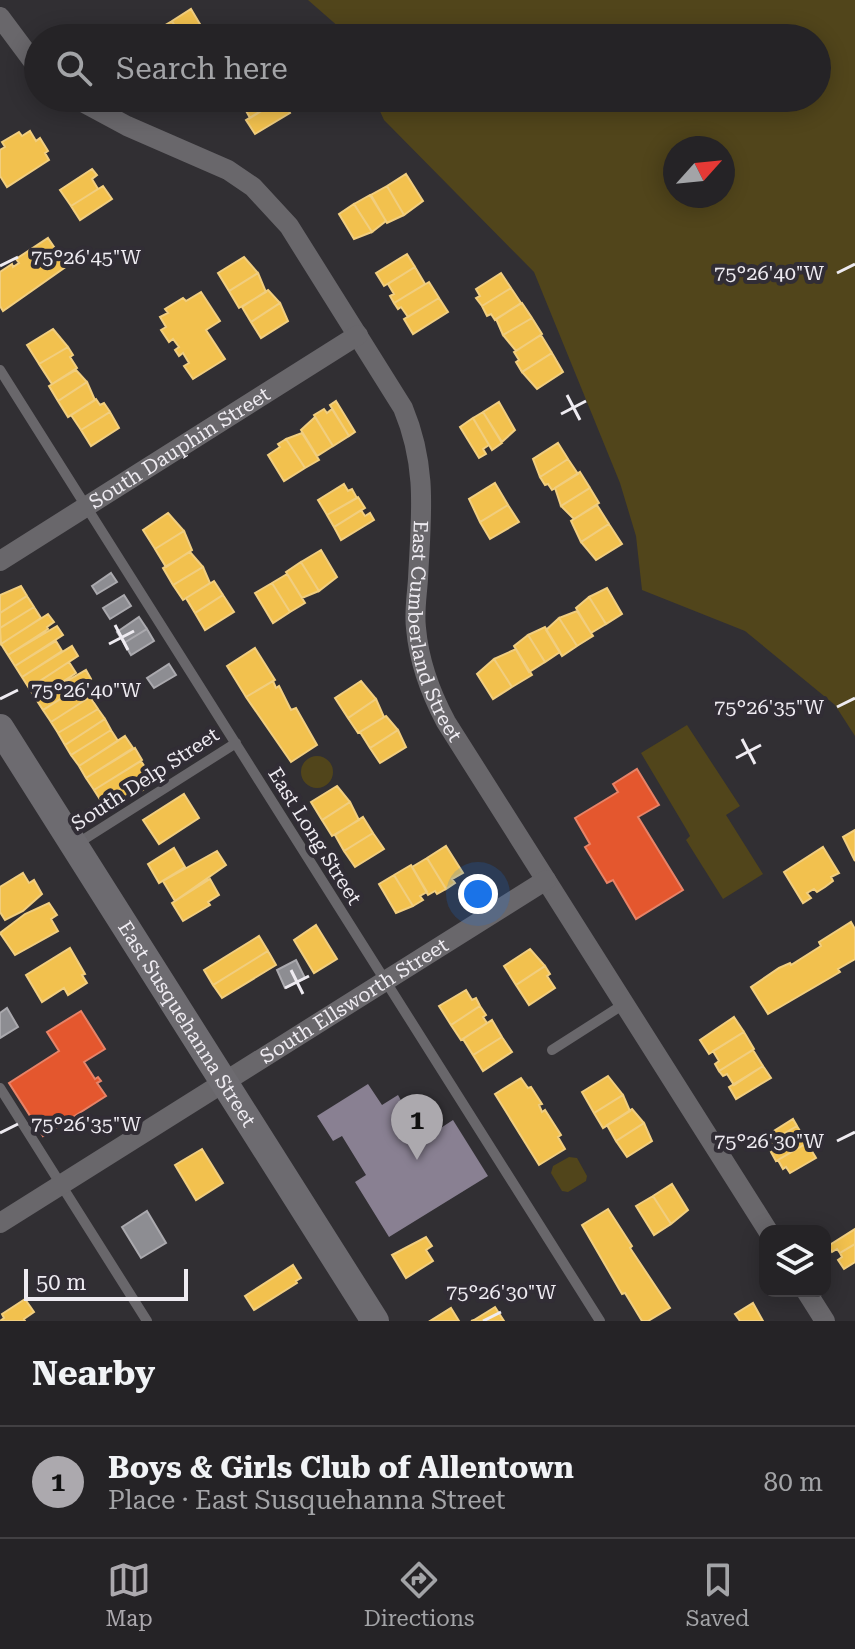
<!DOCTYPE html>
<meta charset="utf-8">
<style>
:root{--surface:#252326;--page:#312f32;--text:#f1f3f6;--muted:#a3a4a7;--line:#424043;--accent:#aca9ae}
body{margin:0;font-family:"Roboto Serif",serif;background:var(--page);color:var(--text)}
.controls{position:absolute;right:24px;bottom:24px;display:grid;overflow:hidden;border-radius:16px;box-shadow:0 4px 20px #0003}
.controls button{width:72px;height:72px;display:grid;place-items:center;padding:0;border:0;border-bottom:2px solid var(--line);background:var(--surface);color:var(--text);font:40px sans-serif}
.compass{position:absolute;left:663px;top:136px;width:72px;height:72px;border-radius:50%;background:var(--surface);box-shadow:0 4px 20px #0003;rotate:63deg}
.scale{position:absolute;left:24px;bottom:20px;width:164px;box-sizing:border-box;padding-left:8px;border:4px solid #eeebf1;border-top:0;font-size:22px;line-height:28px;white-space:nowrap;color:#eeebf1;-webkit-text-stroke:6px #312d35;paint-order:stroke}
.you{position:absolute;left:478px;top:894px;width:28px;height:28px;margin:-20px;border:6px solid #fff;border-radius:50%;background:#1a73e8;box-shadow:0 0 0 12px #1a73e833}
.badge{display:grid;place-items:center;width:52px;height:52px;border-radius:50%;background:var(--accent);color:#111;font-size:26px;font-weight:700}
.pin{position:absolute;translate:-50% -66px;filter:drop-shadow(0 2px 4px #0008)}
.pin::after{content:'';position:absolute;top:42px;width:28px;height:24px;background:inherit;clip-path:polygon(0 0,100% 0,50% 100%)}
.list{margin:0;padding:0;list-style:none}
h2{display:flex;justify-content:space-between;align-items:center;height:104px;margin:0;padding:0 32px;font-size:34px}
h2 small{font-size:26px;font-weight:400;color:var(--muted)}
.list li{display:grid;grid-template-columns:52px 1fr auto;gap:24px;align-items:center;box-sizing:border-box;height:112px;padding:0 32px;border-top:2px solid var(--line)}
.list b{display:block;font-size:30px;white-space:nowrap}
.list p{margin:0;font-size:26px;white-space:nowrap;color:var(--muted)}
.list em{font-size:26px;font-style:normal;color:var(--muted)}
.icon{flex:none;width:44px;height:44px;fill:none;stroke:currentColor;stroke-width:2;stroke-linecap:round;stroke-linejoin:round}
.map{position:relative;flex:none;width:855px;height:1321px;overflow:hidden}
.search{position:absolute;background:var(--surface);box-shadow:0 4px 20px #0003;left:24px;right:24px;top:24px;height:88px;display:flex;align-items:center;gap:20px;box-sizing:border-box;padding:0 28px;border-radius:44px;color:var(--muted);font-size:30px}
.sheet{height:216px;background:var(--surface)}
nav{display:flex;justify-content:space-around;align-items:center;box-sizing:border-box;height:112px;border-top:2px solid var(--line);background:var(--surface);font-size:22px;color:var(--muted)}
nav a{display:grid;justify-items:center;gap:4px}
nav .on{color:var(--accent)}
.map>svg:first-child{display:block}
.green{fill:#51451b;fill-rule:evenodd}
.homes{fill:#f2c14e;stroke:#f1ce7f;stroke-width:2}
.shops{fill:#e4572e;stroke:#e78368;stroke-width:2}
.industry{fill:#8d8d92;stroke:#aaa9ae;stroke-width:2}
.building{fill:#898092}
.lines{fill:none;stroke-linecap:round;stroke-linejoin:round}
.lane{stroke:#69676b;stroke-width:10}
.street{stroke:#69676b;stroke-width:20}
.secondary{stroke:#6d6b70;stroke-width:28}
.ticks{fill:none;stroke:#eeebf1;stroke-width:3}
.labels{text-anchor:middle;stroke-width:8;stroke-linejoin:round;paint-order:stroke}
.street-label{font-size:20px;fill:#eeebf1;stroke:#312d35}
.ticks-label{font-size:20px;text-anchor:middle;fill:#eeebf1;stroke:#312d35;stroke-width:8;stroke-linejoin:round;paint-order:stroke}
</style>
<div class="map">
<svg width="855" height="1321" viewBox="0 0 855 1321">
<rect width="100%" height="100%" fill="#312f33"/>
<path class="green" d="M308,0H855V736L835,705L745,631L642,590L636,536L620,483L534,272L384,120L374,98H817V38H345L340,28ZM723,148V196H675V148Z
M687,725L740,806L726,815L763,874L723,899L686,840L690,836L688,832L641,753Z
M301 772a16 16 0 1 1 32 0a16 16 0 1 1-32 0Z
M569,1157L577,1158L587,1176L586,1181L568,1192L562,1191L551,1173L553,1166Z"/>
<path class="homes" d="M191,9L207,36L204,38H182L172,21Z
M172,21L182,38H159L155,31Z
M244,98H281V99L250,118L244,107L240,110L236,103Z
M281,99L290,113L255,134L246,120Z
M30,131L36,141L40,138L48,151L45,153L49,160L7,187L0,176V150L5,147L2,142L19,132L22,136Z
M92,169L97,175L92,179L98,189L71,206L60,190Z
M406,174L423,201L404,215L387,186Z
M103,186L112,199L80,220L71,206Z
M387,186L404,215L387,223L371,195Z
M370,195L386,221L372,232L354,204Z
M354,204L372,232L354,239L339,214Z
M48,238L67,266L3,311L0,306V272L12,264L13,267L19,263L16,259Z
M407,254L415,267L384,286L376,273Z
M244,257L258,273L229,291L218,273Z
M415,267L425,284L394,303L390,296L394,294L388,284Z
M258,273L266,292L239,308L229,291Z
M501,273L511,288L482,306L476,298L480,296L476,289Z
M429,282L439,298L408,317L401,307L398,309L394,303Z
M511,288L521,303L495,320L491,314L487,316L482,306Z
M268,290L280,303L251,322L242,307Z
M201,292L220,321L206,330L225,359L193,379L184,366L189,363L183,353L179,356L175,350L179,347L173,339L169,342L161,330L166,327L160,317L168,313L165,309L183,298L186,301Z
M439,298L448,312L413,334L404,319Z
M280,303L288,321L261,338L251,322Z
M522,303L532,318L503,335L496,319Z
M532,318L542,334L516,351L503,335Z
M53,329L68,347L39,364L27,345Z
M541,335L552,353L522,372L516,362L519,360L514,352Z
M68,347L73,355L70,357L77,368L52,384L39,364Z
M552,353L563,372L537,389L522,372Z
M76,370L87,382L58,401L49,386Z
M87,382L95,400L68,417L58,401Z
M96,399L100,405L104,403L110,412L81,430L71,415Z
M336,401L355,432L349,436L330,405Z
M499,402L515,430L502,442L483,412Z
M324,409L327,413L332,409L349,436L333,446L314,415Z
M110,412L119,428L91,446L81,430Z
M483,412L502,443L492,450L473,418Z
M315,417L333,446L317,456L301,430Z
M473,418L489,445L483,449L486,454L479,458L460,427Z
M302,433L319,460L305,468L286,439Z
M286,439L305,468L284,481L268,455L280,447L278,444Z
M558,443L568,459L540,477L533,459Z
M568,459L578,474L552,490L548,484L545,485L540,477Z
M580,472L590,488L561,506L555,488Z
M495,483L508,505L480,522L469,499Z
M344,484L348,491L352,489L357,498L327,515L318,500Z
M590,488L599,503L574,519L561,506Z
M358,497L365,508L334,527L327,515Z
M508,505L519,522L490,539L480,522Z
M597,505L609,524L581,542L571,521Z
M361,510L365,516L370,513L374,520L341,540L334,527Z
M168,513L184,531L155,549L143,530Z
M609,524L622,544L596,560L581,542Z
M184,531L192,550L166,567L155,549Z
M321,550L337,577L319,591L301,562Z
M190,552L203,567L173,585L163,568Z
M301,562L319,591L302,598L286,572Z
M203,567L210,583L183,600L173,585Z
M287,574L305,603L290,612L272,583Z
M214,581L223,595L195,613L186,598Z
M272,583L290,612L273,623L255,593Z
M21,586L27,596L0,613V595Z
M607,588L622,614L606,624L589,597Z
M223,595L234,612L205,630L195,613Z
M27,596L34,607L0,628V613Z
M589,597L606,624L591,633L576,608Z
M34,607L41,618L1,644L0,628Z
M577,611L593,636L577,646L559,618Z
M48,614L54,622L47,627L48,629L8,655L1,644Z
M559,618L577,646L562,656L546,630Z
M57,626L63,635L15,666L8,655Z
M545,627L560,652L545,662L528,635Z
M528,635L545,662L529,672L514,646Z
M56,641L62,651L22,677L15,666Z
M72,646L78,656L29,688L22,677Z
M255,648L275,680L246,697L227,666Z
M516,649L532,675L512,687L494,659Z
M494,659L512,687L493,699L477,674Z
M69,662L76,673L36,699L29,688Z
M86,670L91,679L43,710L36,699Z
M273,681L276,688L279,686L291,710L296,708L317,745L291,762L246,697Z
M361,681L376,699L348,718L335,698Z
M83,685L90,697L51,722L43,710Z
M90,697L98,709L58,733L51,722Z
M376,699L384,717L358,733L348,718Z
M98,709L105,719L65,745L58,733Z
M386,716L398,730L370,748L360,732Z
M105,719L111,730L71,755L65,745Z
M111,730L118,741L79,766L71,755Z
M398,730L406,747L380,763L370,748Z
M125,736L133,748L86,778L79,766Z
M135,748L142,760L94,790L86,778Z
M141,761L148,772L101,801L94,790Z
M148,772L154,783L90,823L84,812Z
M337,786L350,802L322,820L311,802Z
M184,794L199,818L159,844L143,820Z
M350,802L359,820L332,836L322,820Z
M363,817L373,833L344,851L335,835Z
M855,830V861L843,837Z
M373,833L384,849L355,867L344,851Z
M446,846L463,873L452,879L455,883L446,889L427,858Z
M823,847L839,873L831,877L833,881L825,887L817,892L814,889L807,893L811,898L803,903L784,872Z
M174,848L185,867L159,883L148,864Z
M217,851L226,865L175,901L163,881Z
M427,858L446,889L437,894L435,891L428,895L412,867Z
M411,865L427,892L420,896L423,900L413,906L394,875Z
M23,873L29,883L34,880L42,894L23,911L5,920L0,912V887Z
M394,875L413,906L396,913L379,884Z
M210,879L219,895L208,902L210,905L183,921L172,903Z
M49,903L57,915L51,919L58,931L15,955L0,933L25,914Z
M851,922L855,929V959L838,969L840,972L768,1014L751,987L779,968L790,963L791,965L821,946L819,942Z
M316,925L337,959L314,973L294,940Z
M259,936L268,951L213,985L204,970Z
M70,948L85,974L82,975L87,983L68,995L64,988L42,1002L26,975Z
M530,949L545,966L516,985L504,966Z
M268,951L276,965L222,998L213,985Z
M545,966L550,974L547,976L555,988L529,1005L516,985Z
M466,990L472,1000L476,998L480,1006L451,1025L439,1006Z
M480,1006L486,1015L483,1017L487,1023L461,1040L451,1025Z
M734,1017L744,1032L709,1054L700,1040Z
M492,1020L502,1037L473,1055L463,1039Z
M744,1032L754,1049L719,1071L715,1064L719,1061L713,1051Z
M502,1037L512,1052L483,1071L473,1055Z
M753,1050L763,1066L734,1085L727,1074L723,1076L719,1071Z
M763,1066L771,1078L736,1099L729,1087Z
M608,1076L623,1095L594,1113L582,1092Z
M521,1078L528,1088L531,1087L542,1104L539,1105L542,1112L545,1110L561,1135L558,1137L565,1149L539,1165L495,1094Z
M623,1095L630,1111L603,1128L594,1113Z
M632,1109L644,1123L616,1141L607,1125Z
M793,1119L797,1126L764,1145L761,1139Z
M644,1123L652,1141L627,1157L616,1141Z
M797,1126L807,1143L776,1161L771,1152L774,1150L770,1142Z
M807,1143L816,1158L790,1173L786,1167L783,1169L778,1160Z
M202,1149L223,1183L196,1200L175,1165Z
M672,1184L688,1210L671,1224L653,1196Z
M653,1196L671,1224L654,1235L636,1206Z
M608,1209L632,1246L630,1248L670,1308L648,1321H642L625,1293L622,1294L582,1225Z
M855,1229V1244L840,1253L837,1249L832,1252L828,1246Z
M426,1237L432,1246L426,1250L433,1261L406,1278L392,1255Z
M855,1244V1262L844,1269L838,1260L842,1257L840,1253Z
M293,1265L301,1278L296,1281L297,1283L254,1310L245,1296Z
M25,1299L34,1312L24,1319L25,1321H0L4,1318L2,1314Z
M753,1303L763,1321H740L735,1314Z
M495,1307L504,1321H471L474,1320Z
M451,1308L459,1321H430Z"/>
<path class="shops" d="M637,769L659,805L638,817L683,890L636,919L613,880L607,883L585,847L590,844L575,818L618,792L613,784Z
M81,1011L105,1049L84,1062L95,1079L98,1077L101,1081L97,1083L106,1096L43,1136L9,1083L59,1051L47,1032Z"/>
<path class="industry" d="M111,573L117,582L97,594L92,586Z
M124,595L131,606L110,619L103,608Z
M139,617L147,629L124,643L117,632Z
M147,629L154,641L131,655L124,643Z
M169,664L176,675L154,688L147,678Z
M296,960L305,978L285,988L277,970Z
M7,1008L18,1027L0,1038V1013Z
M147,1211L166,1243L141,1258L122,1227Z"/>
<path class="building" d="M368,1084L382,1105L398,1095L407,1111L395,1118L413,1146L453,1120L488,1176L389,1237L355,1182L366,1175L342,1136L333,1141L317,1116Z"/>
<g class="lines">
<path class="lane" d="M0,370L600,1321
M75,845L236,743
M552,1050L624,1004
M0,1088L147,1321"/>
<g class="street">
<path d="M0,17L38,68"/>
<path id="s1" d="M75,98L127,126L228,170L253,187L289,226L403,408C428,468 421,516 418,579C417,595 414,612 416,628C419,663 430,692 446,722L768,1231"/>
<path id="s2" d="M0,561L358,335"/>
<path id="s3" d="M0,1223L546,880"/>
<path d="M806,1291L825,1321"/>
</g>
<path class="secondary" id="s4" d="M0,728L375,1321"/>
</g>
<path class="ticks" d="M0,266L18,257M837,273L855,264M567,395L580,420M561,414L586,401M115,625L128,650M109,644L134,631M0,699L18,690M837,707L855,698M742,739L755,764M736,758L761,745M291,970L303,994M285,988L309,976M0,1133L18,1124M837,1141L855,1132M483,1321L501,1312"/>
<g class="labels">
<g class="street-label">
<text dy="7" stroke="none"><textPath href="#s2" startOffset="212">South Dauphin Street</textPath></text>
<text dy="7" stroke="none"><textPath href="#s1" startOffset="696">East Cumberland Street</textPath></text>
<text transform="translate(145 779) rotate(-33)" y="7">South Delp Street</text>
<text transform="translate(315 836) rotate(58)" y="7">East Long Street</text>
<text dy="7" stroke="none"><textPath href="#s3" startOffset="418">South Ellsworth Street</textPath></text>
<text dy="7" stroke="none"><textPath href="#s4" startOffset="350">East Susquehanna Street</textPath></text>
</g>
</g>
<g class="ticks-label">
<text x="86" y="264">75°26'45"W</text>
<text x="769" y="280">75°26'40"W</text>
<text x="86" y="697">75°26'40"W</text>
<text x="769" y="714">75°26'35"W</text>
<text x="86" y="1131">75°26'35"W</text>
<text x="769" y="1148">75°26'30"W</text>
<text x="501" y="1299">75°26'30"W</text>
</g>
</svg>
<div class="controls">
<button><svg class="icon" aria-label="layers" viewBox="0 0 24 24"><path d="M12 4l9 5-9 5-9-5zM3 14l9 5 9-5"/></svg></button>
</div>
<svg class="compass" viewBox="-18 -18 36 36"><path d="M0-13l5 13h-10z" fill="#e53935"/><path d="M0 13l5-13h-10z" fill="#a3a4a7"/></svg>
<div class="scale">50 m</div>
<div class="you"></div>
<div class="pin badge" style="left:417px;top:1160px">1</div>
<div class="search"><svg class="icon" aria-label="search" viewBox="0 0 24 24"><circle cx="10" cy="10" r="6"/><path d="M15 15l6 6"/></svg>Search here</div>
</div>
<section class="sheet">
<h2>Nearby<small></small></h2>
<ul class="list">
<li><span class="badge">1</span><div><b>Boys &amp; Girls Club of Allentown</b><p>Place · East Susquehanna Street</p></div><em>80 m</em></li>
</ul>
</section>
<nav>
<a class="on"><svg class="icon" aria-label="map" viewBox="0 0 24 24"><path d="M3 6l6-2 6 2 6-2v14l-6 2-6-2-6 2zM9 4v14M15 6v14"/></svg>Map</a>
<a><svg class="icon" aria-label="directions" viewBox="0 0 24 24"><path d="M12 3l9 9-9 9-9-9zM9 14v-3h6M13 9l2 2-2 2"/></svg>Directions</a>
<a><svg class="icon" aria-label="saved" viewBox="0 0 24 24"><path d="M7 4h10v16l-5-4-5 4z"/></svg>Saved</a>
</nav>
